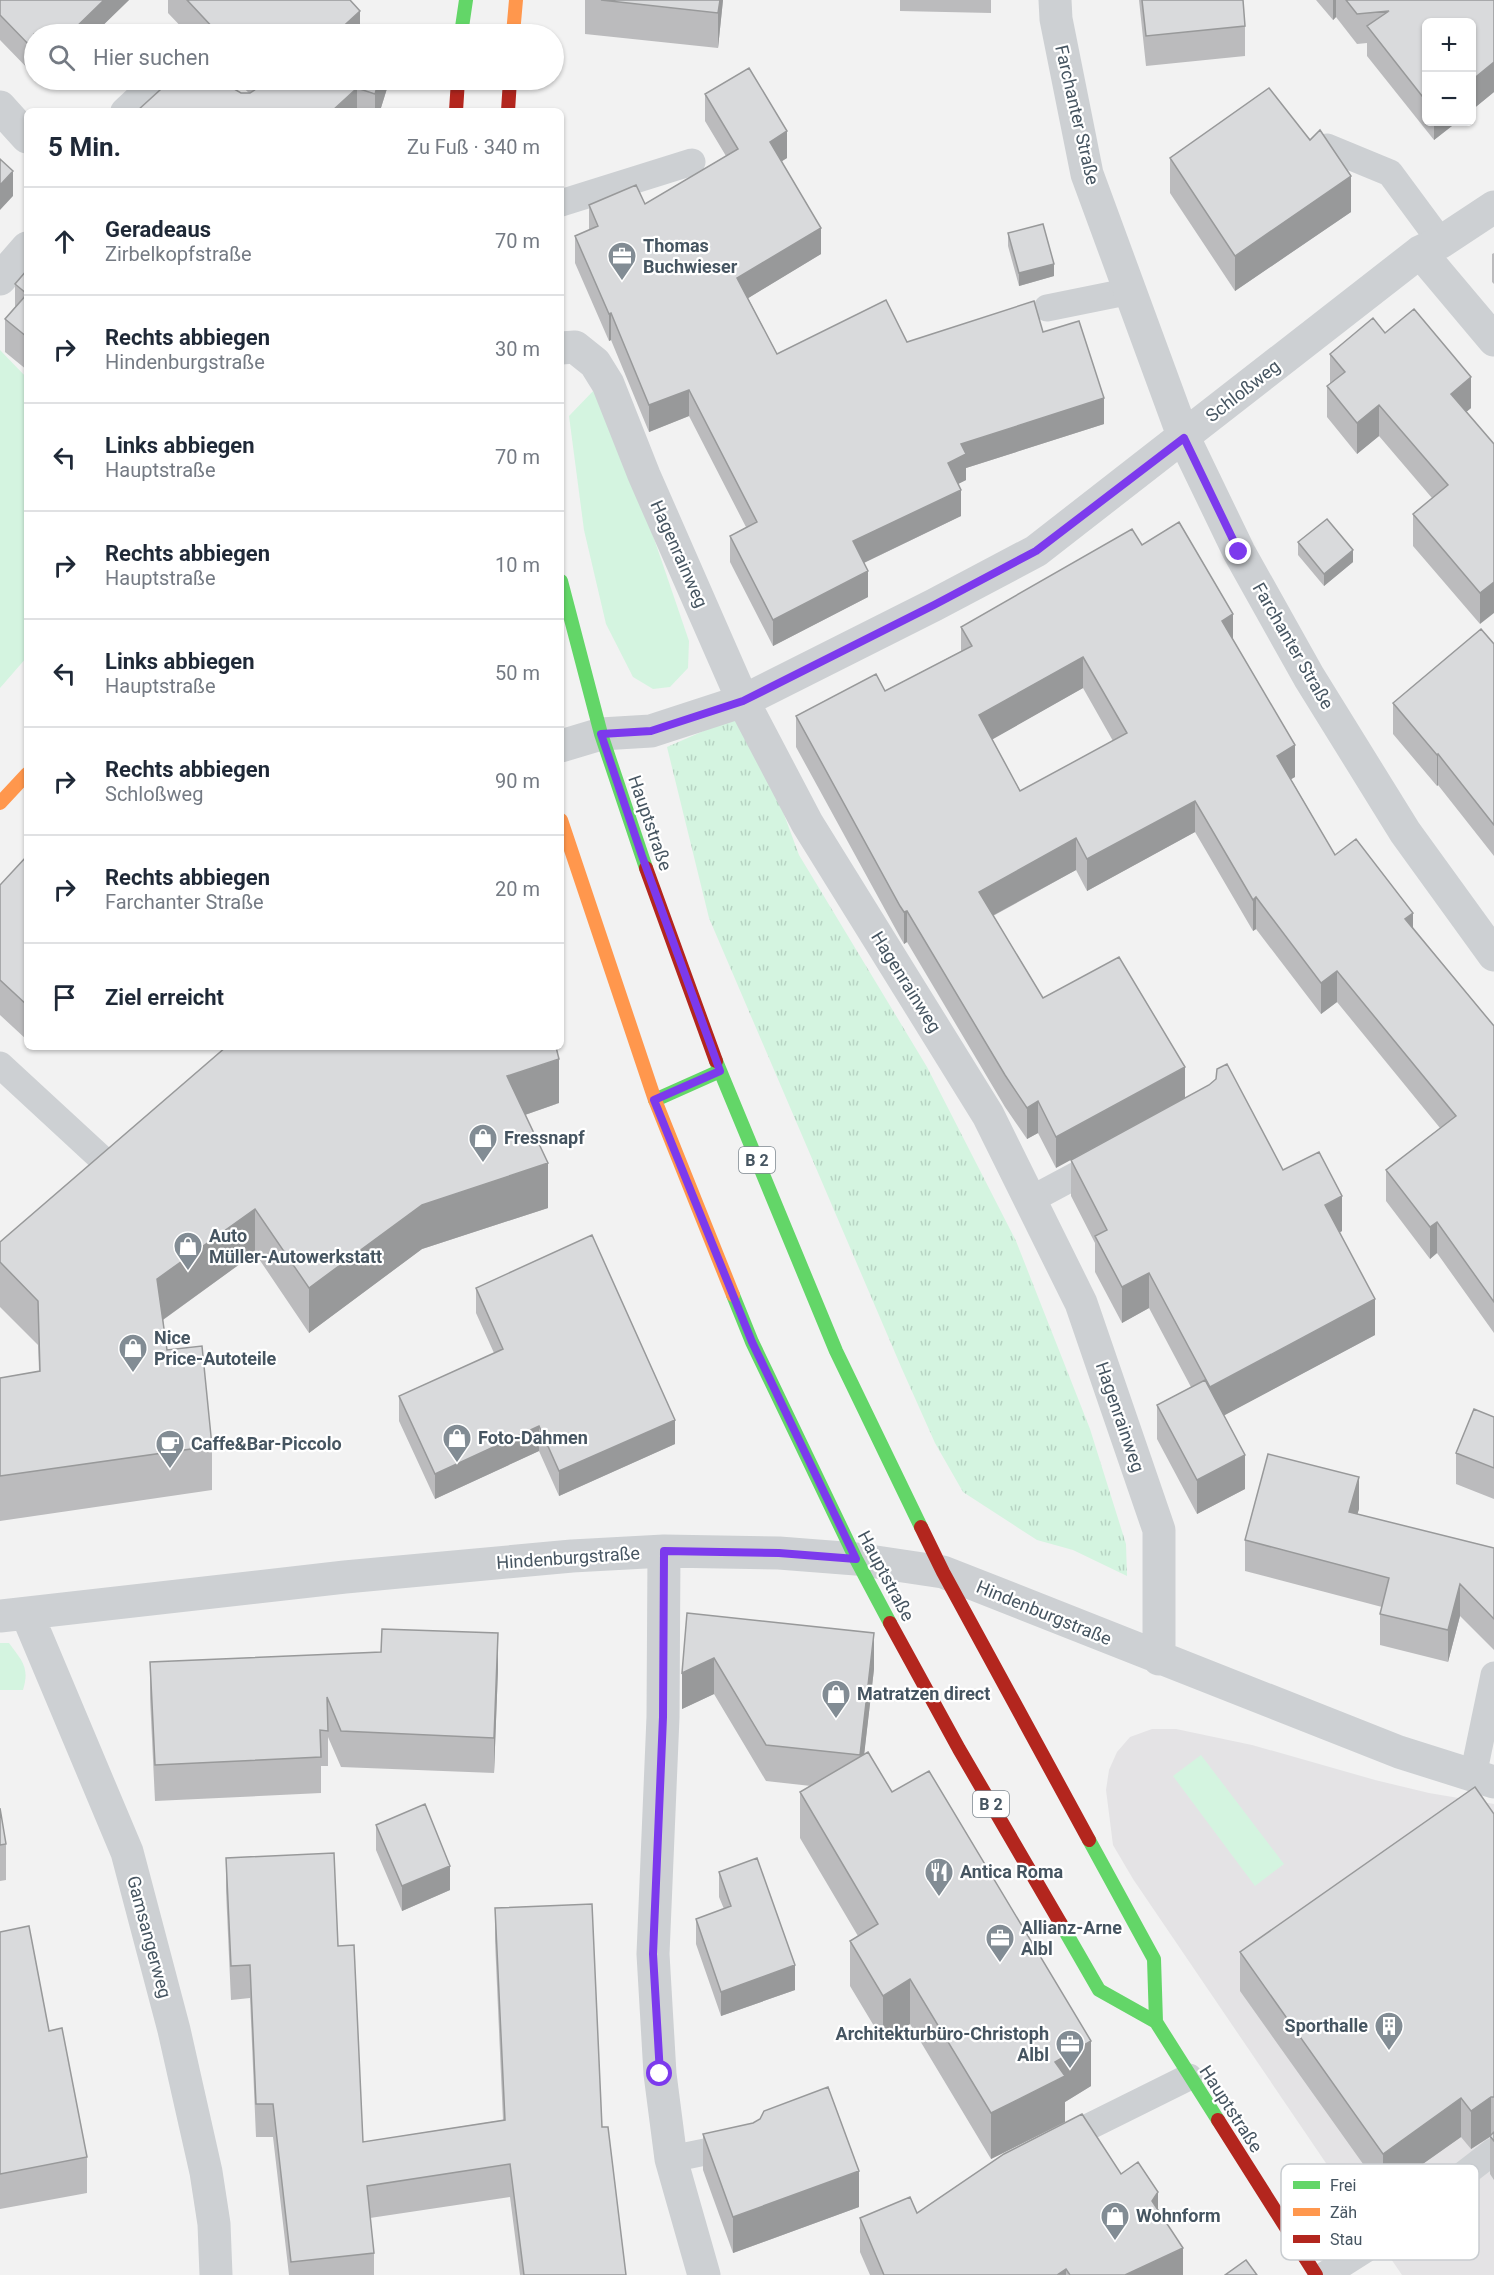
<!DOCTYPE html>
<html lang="de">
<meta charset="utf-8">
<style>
:root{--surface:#fff;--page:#f6f6f7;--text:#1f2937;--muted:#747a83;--line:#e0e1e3}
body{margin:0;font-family:Roboto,sans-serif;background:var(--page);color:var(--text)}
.controls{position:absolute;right:18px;top:18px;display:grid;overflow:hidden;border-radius:9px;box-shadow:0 2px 4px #0004}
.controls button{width:54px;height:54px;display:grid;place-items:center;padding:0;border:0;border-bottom:2px solid var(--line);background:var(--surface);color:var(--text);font:30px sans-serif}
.stop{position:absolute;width:18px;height:18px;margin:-14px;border:4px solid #7c3aed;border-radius:50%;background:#fff}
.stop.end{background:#7c3aed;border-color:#fff;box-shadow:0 2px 6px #0008}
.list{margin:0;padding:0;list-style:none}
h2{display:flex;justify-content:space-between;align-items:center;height:78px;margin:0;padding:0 24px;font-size:26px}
h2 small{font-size:20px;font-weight:400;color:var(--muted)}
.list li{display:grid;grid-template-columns:39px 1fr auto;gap:18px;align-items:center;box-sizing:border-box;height:108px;padding:0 24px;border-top:2px solid var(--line)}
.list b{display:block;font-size:22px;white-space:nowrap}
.list p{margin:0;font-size:20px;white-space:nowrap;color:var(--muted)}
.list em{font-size:20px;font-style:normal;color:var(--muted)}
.icon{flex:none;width:33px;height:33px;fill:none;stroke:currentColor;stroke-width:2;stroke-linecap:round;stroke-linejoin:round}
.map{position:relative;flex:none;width:1494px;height:2275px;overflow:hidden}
.search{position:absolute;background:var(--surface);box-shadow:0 2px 4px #0004;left:24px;top:24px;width:540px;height:66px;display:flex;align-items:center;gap:15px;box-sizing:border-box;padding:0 21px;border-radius:33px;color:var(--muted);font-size:22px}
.panel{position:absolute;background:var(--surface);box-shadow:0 2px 4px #0004;left:24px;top:108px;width:540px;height:942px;border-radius:9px}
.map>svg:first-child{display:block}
.education{fill:#e4e3e5}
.grass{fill:#d4f4e0}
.park{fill:url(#park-tufts)}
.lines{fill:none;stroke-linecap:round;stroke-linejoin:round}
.lane{stroke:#cdd0d3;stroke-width:27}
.street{stroke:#cdd0d3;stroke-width:33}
.fast{stroke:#63d668;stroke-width:14}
.slow{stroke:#ff974d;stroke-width:14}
.jam{stroke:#b3261e;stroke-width:14}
.wall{fill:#bbbbbd;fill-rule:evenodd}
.shaded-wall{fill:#98999a}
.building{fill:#d9dadc;stroke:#98999a;stroke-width:1.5;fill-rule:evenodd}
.route{stroke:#7c3aed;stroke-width:8}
.labels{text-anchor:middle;stroke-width:4.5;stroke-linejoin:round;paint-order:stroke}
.shield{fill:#fff;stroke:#7e8890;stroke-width:1.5}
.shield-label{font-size:16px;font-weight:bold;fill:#465561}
.street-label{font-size:18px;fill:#465561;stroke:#fff}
.poi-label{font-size:18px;font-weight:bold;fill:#465561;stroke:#fff;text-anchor:start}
.key{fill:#fff;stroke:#c8ccd0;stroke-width:1.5}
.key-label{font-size:16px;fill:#465561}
</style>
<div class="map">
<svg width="1494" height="2275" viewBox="0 0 1494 2275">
<defs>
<pattern id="park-tufts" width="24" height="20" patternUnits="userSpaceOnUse" patternTransform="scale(1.5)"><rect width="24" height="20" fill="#d4f4e0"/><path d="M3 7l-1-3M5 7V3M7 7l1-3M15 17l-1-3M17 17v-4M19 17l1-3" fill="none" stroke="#b7d3c3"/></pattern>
</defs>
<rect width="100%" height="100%" fill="#f2f2f2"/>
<path class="education" d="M1152,1729H1176L1252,1745L1375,1780L1429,1793L1494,1804V2275H1402L1133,1879L1113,1845L1106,1790L1109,1770L1117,1752L1130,1737Z"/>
<path class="grass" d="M0,350L27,378V657L0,688Z
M595,389L619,436L689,641L688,668L670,687L653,689L633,677L606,624L584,530L569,416Z
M0,1643H9C22,1661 30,1667 23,1690H0Z
M1201,1755L1284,1864L1255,1886L1173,1776Z"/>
<path class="park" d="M740,715L782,809L799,855L927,1067L1016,1241L1090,1429L1126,1544L1127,1576L1073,1550L1037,1540L963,1492L935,1443L902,1369L709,918L667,747Z"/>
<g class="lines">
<path class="lane" d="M124,111L157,80
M1327,147L1390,173L1441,242
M561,203L692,162
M1047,308L1131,291
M0,1065L103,1160
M1030,1200L1103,1161
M1473,1776L1494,1675
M1056,2143L1189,2077
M671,2159L739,2145
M1325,2275L1372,2245L1494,2151"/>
<path class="street" d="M1055,0L1056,19L1087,174L1184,438L1239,552L1309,677L1405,832L1494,955
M0,107L27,137
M1420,252L1494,340
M0,279L27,248
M561,348L575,347L595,363L608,384L644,475L743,701L807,823L988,1115L1081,1303L1159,1530V1659
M561,746L601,734L651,731L743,701L934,605L1036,551L1420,252L1441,242L1494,207
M664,1551L663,1717L653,1954L660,2074L671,2159L704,2275
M27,1614L127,1852L174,2030L206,2172L214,2224L216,2275
M0,1616L345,1577L572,1556L664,1551L779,1553L856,1559L943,1572L1399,1752L1494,1782"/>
<path class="fast" d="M461,34L466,0
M561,581L601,734L646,868
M716,1061L836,1351L921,1527
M655,1100L720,1071
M733,1295L752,1342L856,1559L890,1623
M1089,1840L1154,1959L1156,2022L1218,2120
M1061,1924L1099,1990L1156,2022"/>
<path class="slow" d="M513,34L516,0
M0,803L27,774
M561,820L655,1100L733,1295"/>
<path class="jam" d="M456,111L458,80
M508,111L510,80
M646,868L716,1061
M921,1527L943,1572L1089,1840
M890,1623L959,1749L1061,1924
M1218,2120L1316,2275"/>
</g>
<path class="wall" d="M0,0H129L94,34H34V75L0,40Z
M168,0H350L360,34H188L168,13Z
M585,0H723L718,48L585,34Z
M900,0H991V13L900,11Z
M1139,0H1243L1245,26V56L1146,66Z
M1316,0H1494V92L1472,110V22H1426V122H1457L1434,140L1367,56V43L1357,44L1336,17L1333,20Z
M235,80H389V82L380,111H137L234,89L241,93H249Z
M705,94L787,158L781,161L821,254L748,298L777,354L907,342L1043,332L1104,424L966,468V480L958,484L961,516L864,563L868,597L773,646L730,562V536L746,527L689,416L649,432L611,340L609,341L575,263V236L589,230V205L645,204L726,156L705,121Z
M1170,158L1351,212L1235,291L1170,193Z
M1008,233L1054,276L1019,286L1008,246Z
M1494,253V284L1492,282V254Z
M27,270V370L5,352V319L15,307V284Z
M1385,333L1471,408L1466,412L1494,444L1480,624L1413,546V514L1432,498L1379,436L1357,454L1327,417V386L1330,384V354Z
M1298,542L1353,562L1324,586L1298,555Z
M1142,545L1233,641L1295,777L1291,779L1335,855L1413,927L1494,1026V1333L1437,1253L1430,1259L1386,1201V1170L1440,1128L1337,1002L1321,1014L1256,929L1253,931L1195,832L1087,891L1076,870L993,916L1043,998L1119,957L1056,1168L1038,1133L1027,1139L1005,1107L907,942L904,944L900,937L796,747V716L885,691L961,651V627ZM1083,688L1113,741L1020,791L992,739Z
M1494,644V856L1438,785L1437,786L1393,734V703Z
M27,856V1040L0,1015V885Z
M559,1103L525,1115L548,1208L422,1249L309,1333L255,1253L163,1320L167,1350L212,1446V1490L0,1521V1378L39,1371L38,1345L0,1307V1242Z
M1071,1160L1283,1170L1342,1231L1339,1233L1375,1335L1224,1415L1245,1489L1197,1514L1157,1439V1405L1191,1387L1149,1308L1122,1323L1095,1272V1243L1071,1196Z
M476,1288L675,1444L559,1496L539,1451L435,1499L399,1421V1396L494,1353L476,1313Z
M1494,1417V1499L1456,1484V1453Z
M1359,1509L1357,1514L1494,1548V1650L1460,1616L1448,1662L1380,1645V1614L1382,1607L1245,1571V1540Z
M687,1613L874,1669L864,1754L892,1792L1091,2086L1065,2102V2122L991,2159L910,2024L883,2041L850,1986V1941L858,1936L800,1838V1792L811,1786L766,1781L714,1694L682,1709Z
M150,1662L498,1669L494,1773L341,1767L328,1737V1766H321V1793L155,1801L150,1698Z
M0,1808L6,1844V1880L0,1881Z
M1494,1814V2180L1490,2174V2137L1471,2149L1461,2137L1383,2192L1240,1991V1952Z
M376,1825L450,1890L402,1911L376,1850Z
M226,1858L338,1946L363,2142L503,2120L495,1941V1908L602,2127L626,2275H520L510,2197L370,2218L374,2253V2275H289L273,2137H256L250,1998L231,2000L226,1891Z
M719,1872L795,1990L721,2016L696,1944V1919L724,1909L719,1897Z
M0,1932L49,2031L87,2157V2193L0,2209Z
M703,2134L859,2207L733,2253L703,2170Z
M1121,2174L1158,2209L1183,2275H870L860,2252V2218L917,2213Z"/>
<path class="shaded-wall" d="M104,0H129L94,34H69Z
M720,0H723L718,48V13Z
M1333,0H1336V17L1333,20Z
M360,11V34H336V33Z
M1494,62V92L1472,110V80Z
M44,80H49L44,84Z
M379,80H389V82L380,111H375V94Z
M357,88V111H332Z
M1434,122H1457L1434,140Z
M787,131V158L770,169V142Z
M13,171V196L0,210V185Z
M1351,176V212L1235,291V256Z
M821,228V254L737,305V278Z
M1054,264V276L1019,286V273Z
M611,313V340L609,341V314Z
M1471,377V408L1451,425V394Z
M689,390V416L649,432V405Z
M1104,398V424L966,468V480L948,489V463L961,444Z
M1379,405V436L1357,454V423Z
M961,490V516L853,568V541Z
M1353,550V562L1324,586V574Z
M868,571V597L773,646V620Z
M1494,582V613L1480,624V593Z
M1233,614V645L1222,621Z
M1083,657V688L979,747V715Z
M1295,745V777L1277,787V756Z
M1438,754V785L1437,786V755Z
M1195,801V832L1087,891V859Z
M1076,838V870L979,923V892Z
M1256,897V929L1253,931V900Z
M907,911V942L904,944V912Z
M1413,913V945L1405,919Z
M1337,971V1002L1321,1014V983Z
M559,1059V1103L507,1121V1076Z
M1185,1067V1098L1056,1168V1137Z
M1038,1101V1133L1027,1139V1108Z
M548,1163V1208L422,1249L309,1333V1288L422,1205Z
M1342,1196V1231L1325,1240V1205Z
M255,1209V1253L157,1324V1279Z
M1437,1222V1253L1430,1259V1227Z
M1149,1273V1308L1122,1323V1287Z
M1375,1299V1335L1210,1423V1387Z
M675,1420V1444L559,1496V1471Z
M539,1426V1451L435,1499V1474Z
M1245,1455V1489L1197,1514V1480Z
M1359,1477V1509L1349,1543V1512Z
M1460,1584V1616L1448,1662V1630Z
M498,1633V1669L494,1773V1738Z
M874,1633V1669L860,1791V1755Z
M714,1658V1694L682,1709V1673Z
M450,1866V1890L402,1911V1886Z
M795,1965V1990L721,2016V1992Z
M910,1979V2024L883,2041V1996Z
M1091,2041V2086L1065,2102V2122L991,2159V2113L1055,2062Z
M1491,2097V2136L1471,2149V2111Z
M1461,2098V2137L1383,2192V2154Z
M859,2171V2207L733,2253V2217Z
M1158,2192V2226L1152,2201Z
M1183,2248V2275H1125Z
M1066,2269V2275H1057Z"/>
<path class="building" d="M0,0H104L69,34H34V50L0,15Z
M187,0H350L360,11L336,33L341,34H222L217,32Z
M601,0H720L718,13Z
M1142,0H1243L1245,26L1146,36Z
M1346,0H1494V62L1472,80V22H1426V101L1367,26L1389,11L1357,14Z
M749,68L787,131L770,142L821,228L737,278L777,354L886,300L907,342L1034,301L1043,332L1079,321L1104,398L961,444L966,454L948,463L961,490L853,541L868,571L773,620L730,536L757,522L689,390L649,405L611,313L609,314L575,236L598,226L589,205L636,185L645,204L738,149L705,94Z
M171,80H224L234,89L241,93H250L256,89L260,83V80H379L375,94L357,88L332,111H137Z
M1269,88L1310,140L1320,130L1351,176L1235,256L1170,158Z
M0,159L13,171L0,185Z
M1043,224L1054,264L1019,273L1008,233Z
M27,270V337L5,319L27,294L15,284Z
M1414,309L1471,377L1451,394L1494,444V582L1480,593L1413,514L1448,485L1379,405L1357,423L1327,386L1345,372L1330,354L1373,318L1385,333Z
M1327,519L1353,550L1324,574L1298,542Z
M1179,522L1233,614L1222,621L1295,745L1277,756L1335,855L1356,839L1413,913L1405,919L1494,1026V1302L1437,1222L1430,1227L1386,1170L1456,1116L1337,971L1321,983L1256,897L1253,900L1195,801L1087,859L1076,838L979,892L1043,998L1119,957L1185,1067L1056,1137L1038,1101L1027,1108L1005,1075L907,911L904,912L900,906L796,716L876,674L885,691L972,646L961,627L1132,529L1142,545ZM1083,657L1127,733L1020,791L979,715Z
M1481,629L1494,644V825L1438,754L1437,755L1393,703Z
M27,856V1005L0,980V885Z
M226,1047H556L559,1059L507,1076L548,1163L422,1205L309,1288L255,1209L157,1279L167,1350L202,1346L212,1446L0,1476V1378L40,1371L38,1301L0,1262V1242Z
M1227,1064L1283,1170L1319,1152L1342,1196L1325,1205L1375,1299L1210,1387L1149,1273L1122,1287L1095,1236L1107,1230L1071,1160L1209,1085L1216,1079L1217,1069Z
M592,1235L675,1420L559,1471L539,1426L435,1474L399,1396L503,1349L476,1288Z
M1205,1380L1245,1455L1197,1480L1157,1405Z
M1474,1409L1494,1417V1468L1456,1453Z
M1268,1454L1359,1477L1349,1512L1494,1548V1619L1460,1584L1448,1630L1380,1614L1389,1578L1245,1540Z
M687,1613L874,1633L860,1755L766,1745L714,1658L682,1673Z
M382,1629L498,1633L494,1738L341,1731L327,1697L328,1731L320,1730L321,1757L155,1765L150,1662L381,1652Z
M868,1752L892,1792L929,1771L1091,2041L1055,2062L1065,2076L991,2113L910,1979L883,1996L850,1941L878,1924L800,1792Z
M1475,1787L1494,1814V2097H1491L1471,2111L1461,2098L1383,2154L1240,1952Z
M425,1804L450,1866L402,1886L376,1825Z
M0,1808L6,1844L0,1845Z
M334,1853L338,1946L354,1945L363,2142L505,2120L495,1908L592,1904L602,2127H608L626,2275H524L510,2164L367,2186L374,2253L291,2262L273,2104H256L250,1965L231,1966L226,1858Z
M757,1858L795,1965L721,1992L696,1919L731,1906L719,1872Z
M29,1926L49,2031L62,2028L87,2157L0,2174V1932Z
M828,2087L859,2171L733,2217L703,2134L753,2123L760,2119L764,2111Z
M1082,2114L1121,2174L1138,2162L1158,2192L1152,2201L1183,2248L1125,2275H1070L1066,2269L1057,2275H884L860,2218L910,2197L917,2213L1004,2154Z
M1494,2132V2141L1490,2136Z
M1246,2260L1257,2275H1225Z"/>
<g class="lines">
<path class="route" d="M660,2074L653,1954L663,1717L664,1551L779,1553L856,1559L752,1342L654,1100L720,1071L642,856L601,734L651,731L743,701L934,605L1036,551L1184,438L1239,552"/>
</g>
<defs>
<g id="office-pin" transform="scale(1.5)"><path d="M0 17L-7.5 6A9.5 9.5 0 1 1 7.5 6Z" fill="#828c94" stroke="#fff"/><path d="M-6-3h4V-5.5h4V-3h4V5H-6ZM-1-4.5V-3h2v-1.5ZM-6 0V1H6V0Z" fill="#fff"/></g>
<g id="shop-pin" transform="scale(1.5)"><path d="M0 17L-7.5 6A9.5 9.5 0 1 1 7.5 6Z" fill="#828c94" stroke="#fff"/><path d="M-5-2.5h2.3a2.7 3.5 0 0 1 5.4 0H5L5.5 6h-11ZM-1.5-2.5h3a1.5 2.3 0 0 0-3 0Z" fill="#fff"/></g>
<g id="cafe-pin" transform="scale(1.5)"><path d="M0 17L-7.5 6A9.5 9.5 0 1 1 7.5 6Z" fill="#828c94" stroke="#fff"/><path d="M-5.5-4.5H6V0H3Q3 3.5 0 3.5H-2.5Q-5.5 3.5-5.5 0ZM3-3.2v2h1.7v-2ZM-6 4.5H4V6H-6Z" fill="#fff"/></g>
<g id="restaurant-pin" transform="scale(1.5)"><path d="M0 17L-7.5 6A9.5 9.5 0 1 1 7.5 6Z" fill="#828c94" stroke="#fff"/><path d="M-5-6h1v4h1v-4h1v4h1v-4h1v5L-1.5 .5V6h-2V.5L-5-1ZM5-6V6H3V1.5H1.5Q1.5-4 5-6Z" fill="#fff"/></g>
<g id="building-pin" transform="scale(1.5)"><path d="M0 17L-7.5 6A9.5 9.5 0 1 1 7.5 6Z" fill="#828c94" stroke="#fff"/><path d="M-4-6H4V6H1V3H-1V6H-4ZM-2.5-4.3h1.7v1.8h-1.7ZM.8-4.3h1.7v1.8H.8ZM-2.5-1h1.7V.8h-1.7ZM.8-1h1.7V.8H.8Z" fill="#fff"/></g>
</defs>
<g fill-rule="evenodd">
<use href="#office-pin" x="622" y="256"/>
<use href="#shop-pin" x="483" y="1138"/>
<use href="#shop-pin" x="188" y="1246"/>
<use href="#shop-pin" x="133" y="1348"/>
<use href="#shop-pin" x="457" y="1438"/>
<use href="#cafe-pin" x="170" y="1444"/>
<use href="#shop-pin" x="836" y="1694"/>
<use href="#restaurant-pin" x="939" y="1872"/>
<use href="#office-pin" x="1000" y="1938"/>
<use href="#building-pin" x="1389" y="2026"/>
<use href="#office-pin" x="1070" y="2044"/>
<use href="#shop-pin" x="1115" y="2216"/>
</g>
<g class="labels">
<g class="shield">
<rect x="739" y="1147" width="36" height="26" rx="4.5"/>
<rect x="973" y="1791" width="36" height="26" rx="4.5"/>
</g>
<g class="shield-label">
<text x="757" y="1166">B 2</text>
<text x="991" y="1810">B 2</text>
</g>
<g class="street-label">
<text transform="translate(1077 115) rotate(77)" y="6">Farchanter Straße</text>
<text transform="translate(1243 391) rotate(-38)" y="6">Schloßweg</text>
<text transform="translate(679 554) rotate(66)" y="6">Hagenrainweg</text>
<text transform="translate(1293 646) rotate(60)" y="6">Farchanter Straße</text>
<text transform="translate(650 823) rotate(71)" y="6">Hauptstraße</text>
<text transform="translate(906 982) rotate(58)" y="6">Hagenrainweg</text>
<text transform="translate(1120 1417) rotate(71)" y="6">Hagenrainweg</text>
<text transform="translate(568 1558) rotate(-4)" y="6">Hindenburgstraße</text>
<text transform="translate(886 1576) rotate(62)" y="6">Hauptstraße</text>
<text transform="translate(1044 1613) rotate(22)" y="6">Hindenburgstraße</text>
<text transform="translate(149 1937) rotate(75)" y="6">Gamsangerweg</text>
<text transform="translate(1231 2109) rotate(57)" y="6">Hauptstraße</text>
</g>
<g class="poi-label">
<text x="643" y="252">Thomas<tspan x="643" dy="21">Buchwieser</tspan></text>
<text x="504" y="1144">Fressnapf</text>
<text x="209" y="1242">Auto<tspan x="209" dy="21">Müller-Autowerkstatt</tspan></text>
<text x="154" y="1344">Nice<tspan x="154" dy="21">Price-Autoteile</tspan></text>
<text x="478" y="1444">Foto-Dahmen</text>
<text x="191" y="1450">Caffe&amp;Bar-Piccolo</text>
<text x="857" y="1700">Matratzen direct</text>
<text x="960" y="1878">Antica Roma</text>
<text x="1021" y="1934">Allianz-Arne<tspan x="1021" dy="21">Albl</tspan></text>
<text x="1368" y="2032" text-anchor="end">Sporthalle</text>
<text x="1049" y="2040" text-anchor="end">Architekturbüro-Christoph<tspan x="1049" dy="21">Albl</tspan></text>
<text x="1136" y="2222">Wohnform</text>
</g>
</g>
<rect x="1281" y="2164" width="198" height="96" rx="9" class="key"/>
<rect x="1293" y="2181" width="27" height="8" fill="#63d668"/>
<rect x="1293" y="2208" width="27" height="8" fill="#ff974d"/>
<rect x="1293" y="2235" width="27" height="8" fill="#b3261e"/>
<g class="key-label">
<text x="1330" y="2191">Frei</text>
<text x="1330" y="2218">Zäh</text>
<text x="1330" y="2245">Stau</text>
</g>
</svg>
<div class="controls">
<button>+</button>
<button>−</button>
</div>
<div class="stop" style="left:660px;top:2074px"></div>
<div class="stop end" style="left:1239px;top:552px"></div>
<div class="search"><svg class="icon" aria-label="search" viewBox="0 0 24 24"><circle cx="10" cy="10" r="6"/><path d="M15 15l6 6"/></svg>Hier suchen</div>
<section class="panel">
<h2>5 Min.<small>Zu Fuß · 340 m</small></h2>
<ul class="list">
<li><svg class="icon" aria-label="ahead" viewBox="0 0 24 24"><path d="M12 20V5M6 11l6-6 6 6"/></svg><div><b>Geradeaus</b><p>Zirbelkopfstraße</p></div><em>70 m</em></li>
<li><svg class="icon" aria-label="right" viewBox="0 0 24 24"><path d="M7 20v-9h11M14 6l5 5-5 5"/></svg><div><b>Rechts abbiegen</b><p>Hindenburgstraße</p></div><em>30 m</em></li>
<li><svg class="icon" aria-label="left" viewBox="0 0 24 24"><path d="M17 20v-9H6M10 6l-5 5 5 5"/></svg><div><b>Links abbiegen</b><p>Hauptstraße</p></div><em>70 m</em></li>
<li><svg class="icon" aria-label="right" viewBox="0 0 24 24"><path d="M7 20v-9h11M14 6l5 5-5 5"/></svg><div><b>Rechts abbiegen</b><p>Hauptstraße</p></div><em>10 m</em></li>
<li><svg class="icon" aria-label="left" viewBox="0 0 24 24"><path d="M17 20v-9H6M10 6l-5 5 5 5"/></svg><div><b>Links abbiegen</b><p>Hauptstraße</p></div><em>50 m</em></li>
<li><svg class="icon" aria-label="right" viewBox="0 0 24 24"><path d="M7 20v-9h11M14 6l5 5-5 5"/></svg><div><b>Rechts abbiegen</b><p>Schloßweg</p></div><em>90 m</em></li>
<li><svg class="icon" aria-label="right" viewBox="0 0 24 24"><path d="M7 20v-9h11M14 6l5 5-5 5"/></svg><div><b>Rechts abbiegen</b><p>Farchanter Straße</p></div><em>20 m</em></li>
<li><svg class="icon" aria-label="arrive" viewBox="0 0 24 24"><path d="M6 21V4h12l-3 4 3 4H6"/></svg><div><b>Ziel erreicht</b></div></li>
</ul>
</section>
</div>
